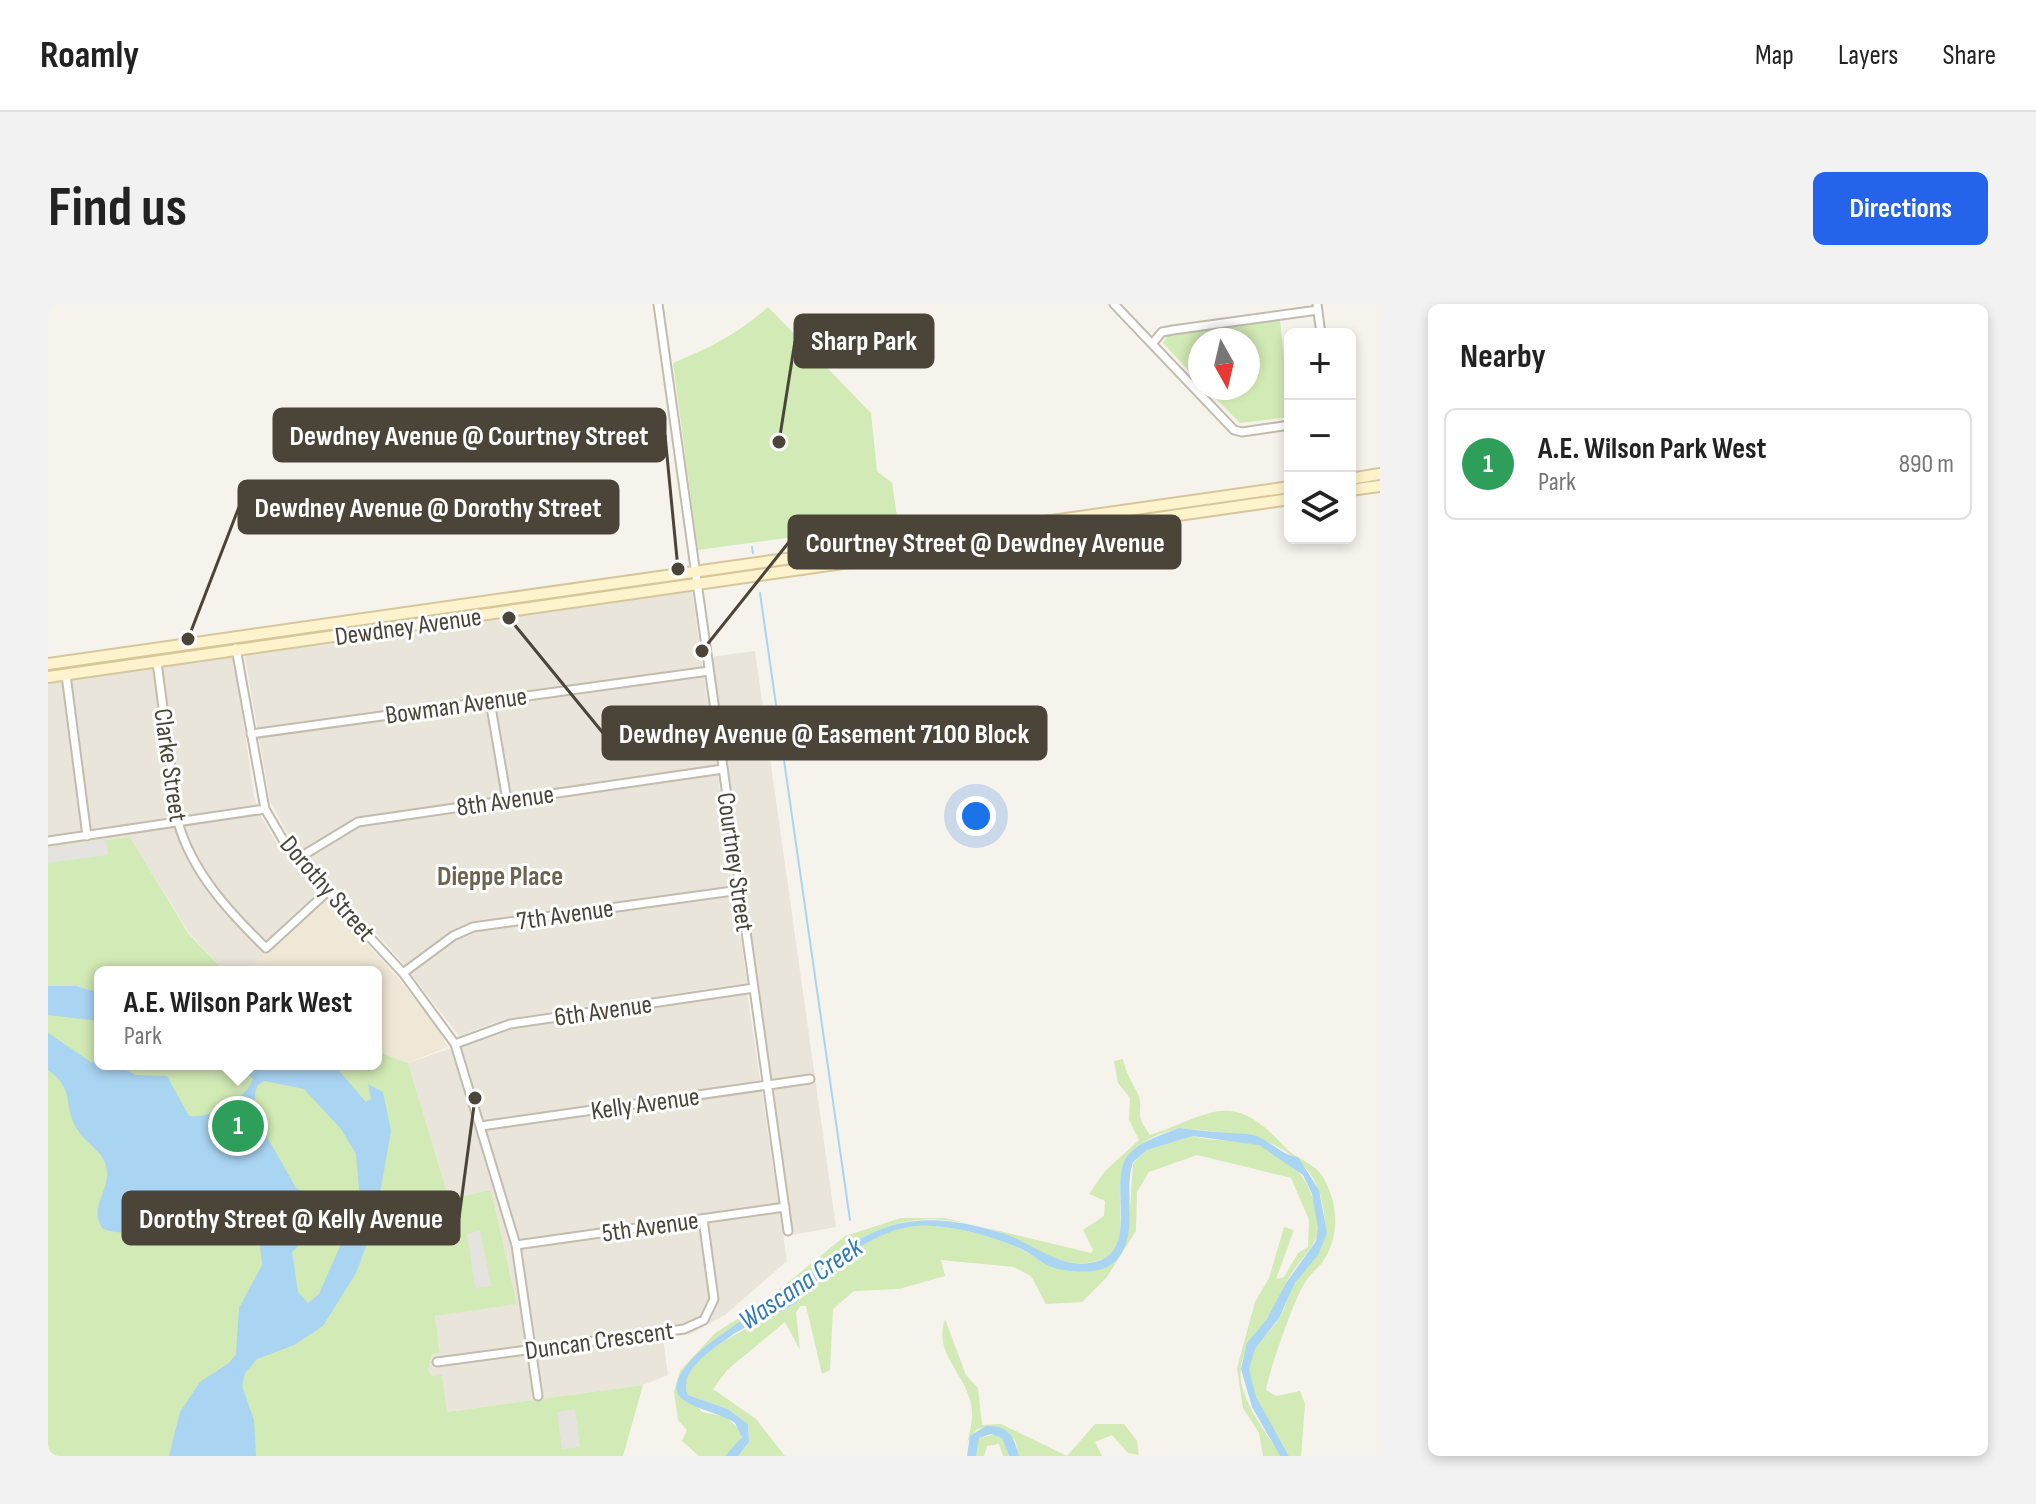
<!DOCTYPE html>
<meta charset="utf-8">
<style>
:root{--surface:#fff;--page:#f2f2f2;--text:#222;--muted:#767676;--line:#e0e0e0;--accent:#2563eb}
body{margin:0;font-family:"Sofia Sans Condensed",sans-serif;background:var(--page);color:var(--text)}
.controls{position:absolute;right:24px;top:24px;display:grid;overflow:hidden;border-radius:12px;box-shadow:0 4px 12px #0003}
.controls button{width:72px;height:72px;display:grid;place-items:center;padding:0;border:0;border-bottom:2px solid var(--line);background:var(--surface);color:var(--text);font:40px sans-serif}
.compass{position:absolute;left:1140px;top:24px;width:72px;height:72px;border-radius:50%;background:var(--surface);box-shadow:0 4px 12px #0003;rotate:172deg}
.you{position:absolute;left:928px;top:512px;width:28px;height:28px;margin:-20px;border:6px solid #fff;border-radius:50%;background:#1a73e8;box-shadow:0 0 0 12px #1a73e833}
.badge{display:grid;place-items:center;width:52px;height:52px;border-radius:50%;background:var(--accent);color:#fff;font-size:26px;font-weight:700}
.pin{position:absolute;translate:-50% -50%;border:4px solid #fff;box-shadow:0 2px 8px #0006}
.popup{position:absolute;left:46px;top:662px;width:288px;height:104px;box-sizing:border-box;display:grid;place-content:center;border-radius:12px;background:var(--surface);filter:drop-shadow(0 2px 6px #0005);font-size:26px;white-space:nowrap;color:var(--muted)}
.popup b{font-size:30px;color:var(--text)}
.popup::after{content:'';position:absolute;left:50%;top:100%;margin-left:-16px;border:16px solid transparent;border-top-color:var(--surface)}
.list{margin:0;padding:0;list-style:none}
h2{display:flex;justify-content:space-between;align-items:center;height:104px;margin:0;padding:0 32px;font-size:34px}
h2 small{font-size:26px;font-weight:400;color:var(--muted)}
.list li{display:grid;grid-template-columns:52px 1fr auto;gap:24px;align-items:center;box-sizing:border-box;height:112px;margin:0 16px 16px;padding:0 16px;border:2px solid var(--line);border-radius:12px}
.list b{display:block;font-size:30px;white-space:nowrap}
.list p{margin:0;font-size:26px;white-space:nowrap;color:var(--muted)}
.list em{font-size:26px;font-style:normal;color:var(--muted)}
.icon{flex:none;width:44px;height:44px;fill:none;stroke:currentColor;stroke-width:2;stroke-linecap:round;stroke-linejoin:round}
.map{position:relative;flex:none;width:1332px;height:1152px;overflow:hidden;border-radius:12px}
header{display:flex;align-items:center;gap:48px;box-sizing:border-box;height:112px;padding:0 40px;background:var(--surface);border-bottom:2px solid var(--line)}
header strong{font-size:38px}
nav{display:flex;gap:44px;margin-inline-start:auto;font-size:28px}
.intro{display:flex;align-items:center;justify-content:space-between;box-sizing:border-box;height:192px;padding:0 48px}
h1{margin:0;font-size:56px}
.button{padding:20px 36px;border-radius:12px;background:var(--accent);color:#fff;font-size:28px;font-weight:700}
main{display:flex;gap:48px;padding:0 48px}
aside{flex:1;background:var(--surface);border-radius:12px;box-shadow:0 4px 12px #0003}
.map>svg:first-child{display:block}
.residential{fill:#eae5da}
.education{fill:#efe8d6}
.green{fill:#d2eab5}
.parking{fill:#e5e3e0}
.water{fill:#a9d4f2;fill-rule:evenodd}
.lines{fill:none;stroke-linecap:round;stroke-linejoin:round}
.stream{stroke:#a9d4f2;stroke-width:2}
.minor-casing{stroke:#c2bbae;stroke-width:11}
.secondary-casing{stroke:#d6c79b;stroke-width:14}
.minor{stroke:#fff;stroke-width:7}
.secondary{stroke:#fff3cd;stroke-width:10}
.labels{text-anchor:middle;stroke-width:6;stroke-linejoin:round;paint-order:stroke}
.street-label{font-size:26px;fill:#4b4439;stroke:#fff}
.neighbourhood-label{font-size:28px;font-weight:bold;fill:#6e6250;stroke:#fff}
.water-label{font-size:28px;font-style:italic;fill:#2e7ab2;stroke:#fff}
.leader{fill:none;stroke:#4b4439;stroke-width:3}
.callout-dot{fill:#4b4439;stroke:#fff;stroke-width:3}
.callout{fill:#4b4439;stroke:#4b4439;stroke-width:3}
.callout-label{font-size:28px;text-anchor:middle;font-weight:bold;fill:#fff}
</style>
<header>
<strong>Roamly</strong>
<nav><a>Map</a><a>Layers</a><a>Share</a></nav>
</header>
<div class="intro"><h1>Find us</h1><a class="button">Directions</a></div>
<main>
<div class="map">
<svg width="1332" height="1152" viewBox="0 0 1332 1152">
<rect width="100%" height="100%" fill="#f6f3ec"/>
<path class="residential" d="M644,287L699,679L457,715L411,732L353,657L247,543L222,498L196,349Z
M707,347L788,923L744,931L662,353Z
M186,352L206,492L213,512L234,548L278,596L196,668H177L141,629L82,533L0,543V378Z
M699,688L739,957L677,1011L643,1030L615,1034L620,1071L595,1081L399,1108L394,1072H385L380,1066L384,1050L392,1048L387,1012L469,999L443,886L401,895L360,759L466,722Z"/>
<path class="education" d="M278,596L346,669L388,722L400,743L360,759L328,747V668H196Z"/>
<path class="green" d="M720,3L823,109L829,167L844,179L850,219L650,246L625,59C662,44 691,29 720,3Z
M1232,16L1242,113L1192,119L1157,84H1200V36H1152V79L1115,39L1120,31Z
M82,533L140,629L177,668H52V760H328V747L360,759L401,895L443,886L469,1000L387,1012L392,1049L384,1050L380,1066L385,1072L394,1071L399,1108L595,1081L575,1152H0V543Z
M1075,755C1078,770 1084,777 1090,790C1097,807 1084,807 1102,831C1164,811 1182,783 1237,843C1247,855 1266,858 1275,873C1291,901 1292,933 1274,959C1269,965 1262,970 1258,977C1247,992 1221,1067 1218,1086L1228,1092L1252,1087L1257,1100L1253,1152H1241C1228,1124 1202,1097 1201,1065C1201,1045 1217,1034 1228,1019C1236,1007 1240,994 1246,981C1252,970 1261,962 1268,953C1283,931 1277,889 1261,868C1247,850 1217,833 1194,831C1181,830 1139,823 1129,825C1029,848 1103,939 1052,956C1017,969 987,943 956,930C938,923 916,918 897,916C831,908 777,957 728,995C689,1025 656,1032 630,1080L654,1108L678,1113L694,1128L692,1138L677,1152H651L634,1137L639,1126L630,1116L626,1088L632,1067L667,1029L712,1001L797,932L853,914H897L1043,949L1045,946L1035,926L1056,912L1057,897L1041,890L1057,867L1091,836L1081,816L1082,794L1070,779L1066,757Z
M1145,832C1167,839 1190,834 1212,841C1233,849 1252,864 1261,885C1285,937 1260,940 1239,977C1232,989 1228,1004 1219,1015C1209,1031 1196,1043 1193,1063C1188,1093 1219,1128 1232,1152H1215L1211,1129L1195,1104L1189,1064L1207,998L1221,974L1236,923L1246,926L1228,975L1236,973L1250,949L1260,943L1261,916L1243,874L1149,851L1101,868L1089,888L1088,927L1059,973L1034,998L998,1000L983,972L966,963L893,956L897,972L851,985L806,987L785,1005L782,1066L774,1070L758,1002H752L748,1009L752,1046L737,1018L679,1066L665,1085L708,1115L737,1152H690L701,1138L700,1120L680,1105L640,1091C622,1050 726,1015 748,998C786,969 817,925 869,922C902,920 947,932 976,947C994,956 1011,968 1033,966C1045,965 1061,954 1072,949L1081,922L1085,859L1099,846Z
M897,1015L918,1071L930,1084L934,1121L953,1120L1019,1152L1047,1120H1076L1089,1137L1091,1151L1080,1149L1064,1131L1047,1138L1054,1152H971L967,1136L944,1122L929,1125L919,1138L917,1152C919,1132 928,1118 922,1096C915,1068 885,1047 897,1015Z
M949,1130L954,1134L961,1152H955L951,1140L939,1142L936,1152H928L927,1140L931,1134Z"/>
<path class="parking" d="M58,536L60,551L0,559V544Z
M432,926L443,982L427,984L419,930Z
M527,1105L532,1143L514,1145L509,1108Z"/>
<path class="water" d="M0,682H28L52,689V717L0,711Z
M0,729L43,758L66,760L88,771L119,772L141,812C164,815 197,796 205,775L189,760H281L288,763L318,798L323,795L320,780L335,788L343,827L332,889L322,910L324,926L308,969L275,1022L246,1041L209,1055L197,1069L194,1082L206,1116L208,1152H121L132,1108L152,1078L181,1059L188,1050L191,1004L214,961L212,941L192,902L181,891L176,894L168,924L145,935L116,911C90,912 89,937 55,925C40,904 61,889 59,867C57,848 42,843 31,828C13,802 29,786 0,766ZM216,777L256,785L293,825L308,850L312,897L271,990L260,999L250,988L244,948L274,919L275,904L266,893L248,884L209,815C205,805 206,792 209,782Z
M1131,824C1155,827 1176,829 1199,830C1218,831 1232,852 1250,853L1271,886L1279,929L1270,951L1247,979L1231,1014L1207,1045L1201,1065L1208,1093L1241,1152H1232L1204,1103L1193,1065L1199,1039L1219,1015L1238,979L1268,937L1270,924L1264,890L1255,871L1211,841L1145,832L1099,846L1085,858C1074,889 1095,940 1061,962C1048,970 1021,968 1007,964C995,961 986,951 975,946C945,932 902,920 868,922C828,926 793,955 764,981C758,986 754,994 747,999C728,1013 702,1018 683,1032C666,1044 629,1067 640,1091L680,1105L700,1120L701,1138L690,1152H677L694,1133L687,1119C658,1100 598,1103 647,1052C665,1034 686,1024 702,1009C709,1003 721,1001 729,995C812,930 848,895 957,930C989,941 1017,970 1053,956C1091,941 1058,873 1082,849C1095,836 1114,831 1131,824Z
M938,1122C960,1121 966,1132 971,1152H961L954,1134L943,1130L931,1134L928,1152H919L922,1132Z"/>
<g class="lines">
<path class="stream" d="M704,243L705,249
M712,289L802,916"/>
<g class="minor-casing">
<path id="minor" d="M610,0L740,927
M1066,0L1186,126L1194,128L1242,121
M1269,0L1273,30
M1104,40L1114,28L1125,26L1270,6
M188,344L217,505L241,546L355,669L407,740L468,941L490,1092
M109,358L130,518C144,568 181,608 218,644L279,588
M18,371L39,532
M442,397L459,496
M203,430L661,367
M0,537L217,505
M249,555L310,518L675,465
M355,669L405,632L425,623L692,586
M407,740L462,720L706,684
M433,822L762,775
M468,941L737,903
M389,1058L636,1025L656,1016L666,995L655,915"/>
</g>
<g class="secondary-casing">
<path id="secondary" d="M1302,175L1332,170
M1302,186L1332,182
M0,360L1242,183
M0,373L1242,195"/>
</g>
<use href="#minor" class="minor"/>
<use href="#secondary" class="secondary"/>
</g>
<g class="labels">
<g class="street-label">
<text transform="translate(360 322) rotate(-8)" y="9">Dewdney Avenue</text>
<text transform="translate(408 401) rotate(-8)" y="9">Bowman Avenue</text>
<text transform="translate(123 461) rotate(82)" y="9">Clarke Street</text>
<text transform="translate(457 496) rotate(-8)" y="9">8th Avenue</text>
<text transform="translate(688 558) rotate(82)" y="9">Courtney Street</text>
<text transform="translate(280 584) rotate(49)" y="9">Dorothy Street</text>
<text transform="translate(517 610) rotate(-8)" y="9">7th Avenue</text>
<text transform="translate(555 706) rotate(-8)" y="9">6th Avenue</text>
<text transform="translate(597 799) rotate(-8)" y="9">Kelly Avenue</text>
<text transform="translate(602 922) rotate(-8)" y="9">5th Avenue</text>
<text transform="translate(551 1036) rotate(-8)" y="9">Duncan Crescent</text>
</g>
<g class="neighbourhood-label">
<text x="452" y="581">Dieppe Place</text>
</g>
<g class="water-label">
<text transform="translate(752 979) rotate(-34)" y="10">Wascana Creek</text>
</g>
</g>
<path class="leader" d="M731 138L747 37M630 265L617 131M140 335L191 203M654 347L741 238M461 314L555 429M427 794L411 914"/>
<g class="callout-dot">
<circle cx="731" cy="138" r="8"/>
<circle cx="630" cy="265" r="8"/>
<circle cx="140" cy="335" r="8"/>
<circle cx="654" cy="347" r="8"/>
<circle cx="461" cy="314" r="8"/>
<circle cx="427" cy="794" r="8"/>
</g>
<g class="callout">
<rect x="747" y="11" width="138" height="52" rx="8"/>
<rect x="226" y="105" width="391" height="52" rx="8"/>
<rect x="191" y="177" width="379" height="52" rx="8"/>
<rect x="741" y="212" width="391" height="52" rx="8"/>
<rect x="555" y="403" width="443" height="52" rx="8"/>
<rect x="75" y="888" width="336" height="52" rx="8"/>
</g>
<g class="callout-label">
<text x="816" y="46">Sharp Park</text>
<text x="421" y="141">Dewdney Avenue @ Courtney Street</text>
<text x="380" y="213">Dewdney Avenue @ Dorothy Street</text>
<text x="937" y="248">Courtney Street @ Dewdney Avenue</text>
<text x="776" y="439">Dewdney Avenue @ Easement 7100 Block</text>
<text x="243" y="924">Dorothy Street @ Kelly Avenue</text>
</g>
</svg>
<div class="controls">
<button>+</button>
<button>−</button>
<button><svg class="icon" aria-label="layers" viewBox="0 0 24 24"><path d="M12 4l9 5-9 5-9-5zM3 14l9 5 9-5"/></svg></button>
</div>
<svg class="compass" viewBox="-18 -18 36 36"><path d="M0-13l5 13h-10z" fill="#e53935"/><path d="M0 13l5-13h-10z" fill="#767676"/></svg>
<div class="you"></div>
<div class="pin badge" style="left:190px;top:822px;background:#2e9e5b">1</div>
<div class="popup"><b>A.E. Wilson Park West</b>Park</div>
</div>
<aside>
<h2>Nearby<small></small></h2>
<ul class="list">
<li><span class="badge" style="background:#2e9e5b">1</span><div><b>A.E. Wilson Park West</b><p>Park</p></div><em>890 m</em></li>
</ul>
</aside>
</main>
